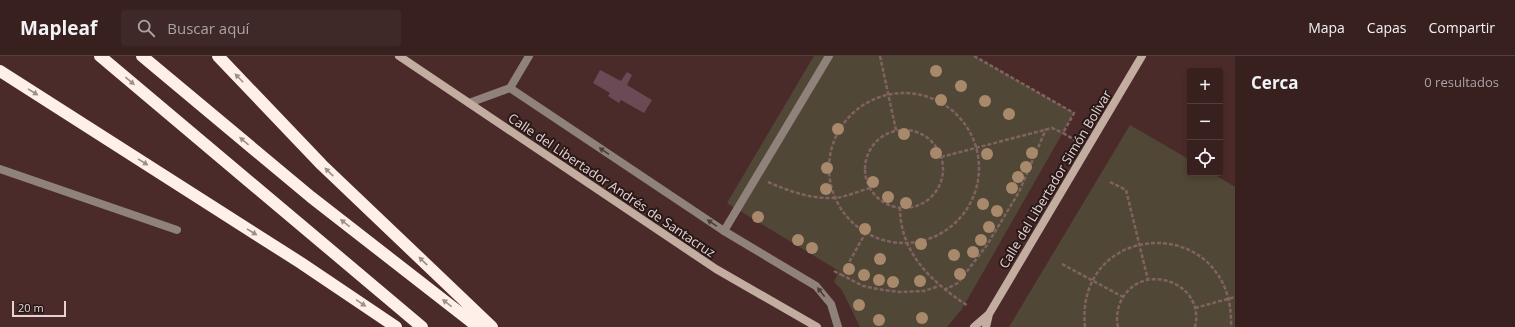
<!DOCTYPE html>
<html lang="es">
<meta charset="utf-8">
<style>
:root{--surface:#38201f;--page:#3f2828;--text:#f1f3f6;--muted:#aba3a4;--line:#523e3d}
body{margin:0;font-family:"Open Sans",sans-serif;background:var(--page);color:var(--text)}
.controls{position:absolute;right:12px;top:12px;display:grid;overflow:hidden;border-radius:4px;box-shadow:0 2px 6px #0003}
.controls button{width:36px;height:36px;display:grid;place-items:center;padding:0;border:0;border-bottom:1px solid var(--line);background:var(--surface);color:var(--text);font:20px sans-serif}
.scale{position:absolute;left:12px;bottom:10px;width:54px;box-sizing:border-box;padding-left:4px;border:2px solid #e7d2d0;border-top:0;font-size:11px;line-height:14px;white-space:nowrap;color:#e7d2d0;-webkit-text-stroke:3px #271917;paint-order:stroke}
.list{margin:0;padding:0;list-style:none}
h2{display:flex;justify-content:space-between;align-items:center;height:52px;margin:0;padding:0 16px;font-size:17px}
h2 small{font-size:13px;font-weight:400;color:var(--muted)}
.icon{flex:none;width:22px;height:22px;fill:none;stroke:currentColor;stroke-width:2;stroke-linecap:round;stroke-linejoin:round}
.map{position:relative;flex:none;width:1235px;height:271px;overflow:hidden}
header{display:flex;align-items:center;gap:24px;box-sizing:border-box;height:56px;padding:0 20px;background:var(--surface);border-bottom:1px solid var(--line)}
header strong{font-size:19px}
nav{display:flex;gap:22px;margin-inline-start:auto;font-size:14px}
.search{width:280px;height:36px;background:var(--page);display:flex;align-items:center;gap:10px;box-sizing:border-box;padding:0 14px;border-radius:4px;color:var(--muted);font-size:15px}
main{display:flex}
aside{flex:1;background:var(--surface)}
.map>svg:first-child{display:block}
.green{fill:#514737}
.building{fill:#6c4a55}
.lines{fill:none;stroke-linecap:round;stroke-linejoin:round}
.path{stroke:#806361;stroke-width:2.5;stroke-dasharray:4 2;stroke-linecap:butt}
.service{stroke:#8f827a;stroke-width:8}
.pedestrian{stroke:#8f827a;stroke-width:8}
.minor{stroke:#8f827a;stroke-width:8}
.secondary{stroke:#c2ada0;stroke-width:8}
.motorway{stroke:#fef0e8;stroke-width:12}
.tree{fill:#a9896c}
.oneway{fill:#9d8f8a}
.oneway2{fill:#4b3e3a}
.labels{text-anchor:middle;stroke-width:4;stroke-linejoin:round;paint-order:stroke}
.street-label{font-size:13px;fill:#e7d2d0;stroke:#271917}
</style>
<header>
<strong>Mapleaf</strong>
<div class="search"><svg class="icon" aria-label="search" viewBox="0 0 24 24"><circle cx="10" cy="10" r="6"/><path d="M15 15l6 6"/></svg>Buscar aquí</div>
<nav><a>Mapa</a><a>Capas</a><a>Compartir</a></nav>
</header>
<main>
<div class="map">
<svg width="1235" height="271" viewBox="0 0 1235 271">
<rect width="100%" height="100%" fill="#4b2b29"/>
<path class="green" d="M814,0H974L1074,57L962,253L947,271H860L842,234L834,226L839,215L727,147Z
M1130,69L1190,104V117H1212L1235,131V271H1009Z"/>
<path class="building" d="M600,14L621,25L627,16L632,19L627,29L652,44L644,57L621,44L619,47L608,40L610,37L593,27Z"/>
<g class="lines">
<path class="path" d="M880,0L896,74
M974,0L1074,57L1063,77L1078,86
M829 112a75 75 0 1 1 150 0a75 75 0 1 1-150 0Z
M865 113a39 39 0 1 1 78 0a39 39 0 1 1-78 0Z
M941,101L1052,72L1063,77
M768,126C789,135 810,143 834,142C846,141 859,135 870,132
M1110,126L1126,134L1148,224
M900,151C900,198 932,226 968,250
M866,176L842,219L863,230L883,234L900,236L924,235L939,230
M1062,208L1123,241
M834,215L842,219
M944,234L958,227L987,189L1019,136L1046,73
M1195,252L1235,241
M1085,271C1074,162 1235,156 1231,271
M1118,271C1116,263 1117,255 1120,247C1139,203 1206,225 1195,271"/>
<path class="service" d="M510,32L724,175L816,230L831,248L838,271
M0,113L177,174"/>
<path class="pedestrian" d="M724,175L829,0"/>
<path class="minor" d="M469,47L510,32L529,0"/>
<path class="secondary" d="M399,0L716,213L817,271
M974,271L989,258L1142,0
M986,271L989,258"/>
<path class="motorway" d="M100,0L422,271
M142,0L311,141L478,271
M218,0L322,109L492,271
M0,15L301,207L396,271"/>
</g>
<g class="tree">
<circle cx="936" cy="15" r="6"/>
<circle cx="961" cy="30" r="6"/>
<circle cx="941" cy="44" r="6"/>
<circle cx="985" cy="45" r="6"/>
<circle cx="1009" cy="58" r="6"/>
<circle cx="838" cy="73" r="6"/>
<circle cx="904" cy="78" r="6"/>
<circle cx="936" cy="97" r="6"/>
<circle cx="1032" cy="97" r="6"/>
<circle cx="987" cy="98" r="6"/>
<circle cx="1026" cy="111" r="6"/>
<circle cx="827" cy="112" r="6"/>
<circle cx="1018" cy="121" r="6"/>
<circle cx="873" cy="126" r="6"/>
<circle cx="1012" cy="132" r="6"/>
<circle cx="826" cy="133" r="6"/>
<circle cx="888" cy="141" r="6"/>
<circle cx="906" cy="147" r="6"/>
<circle cx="983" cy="148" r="6"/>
<circle cx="997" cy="155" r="6"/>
<circle cx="758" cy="161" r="6"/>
<circle cx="989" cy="171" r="6"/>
<circle cx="865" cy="173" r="6"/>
<circle cx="798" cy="184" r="6"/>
<circle cx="981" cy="184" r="6"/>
<circle cx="921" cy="188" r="6"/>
<circle cx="812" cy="192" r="6"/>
<circle cx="973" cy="196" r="6"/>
<circle cx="954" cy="199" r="6"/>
<circle cx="880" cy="203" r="6"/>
<circle cx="849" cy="213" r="6"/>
<circle cx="960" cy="218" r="6"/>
<circle cx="864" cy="219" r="6"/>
<circle cx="879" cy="224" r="6"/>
<circle cx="920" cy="225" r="6"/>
<circle cx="893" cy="226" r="6"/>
<circle cx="859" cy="249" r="6"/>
<circle cx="922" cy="262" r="6"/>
<circle cx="879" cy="264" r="6"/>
</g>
<defs><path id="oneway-solid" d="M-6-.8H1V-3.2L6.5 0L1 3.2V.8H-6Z"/></defs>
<g class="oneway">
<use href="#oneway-solid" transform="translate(239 22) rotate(-134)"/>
<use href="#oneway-solid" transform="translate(130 25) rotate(40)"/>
<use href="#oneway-solid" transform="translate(33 36) rotate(32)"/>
<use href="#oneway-solid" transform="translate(244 85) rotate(-140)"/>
<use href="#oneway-solid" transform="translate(143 106) rotate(32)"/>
<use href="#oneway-solid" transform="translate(329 116) rotate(-136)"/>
<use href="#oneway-solid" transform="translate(345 167) rotate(-142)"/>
<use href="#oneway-solid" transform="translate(252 176) rotate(32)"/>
<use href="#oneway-solid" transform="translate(423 205) rotate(-136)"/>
<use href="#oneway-solid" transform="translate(361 247) rotate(34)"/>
<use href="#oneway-solid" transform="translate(447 247) rotate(-142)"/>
</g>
<g class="oneway2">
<use href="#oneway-solid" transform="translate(604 95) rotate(-146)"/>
<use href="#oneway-solid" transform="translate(712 167) rotate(-146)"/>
<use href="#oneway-solid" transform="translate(821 236) rotate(-128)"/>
</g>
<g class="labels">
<g class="street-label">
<text transform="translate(1055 123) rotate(-59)" y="5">Calle del Libertador Simón Bolivar</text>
<text transform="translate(612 129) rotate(34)" y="5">Calle del Libertador Andrés de Santacruz</text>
</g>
</g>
</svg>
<div class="controls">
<button>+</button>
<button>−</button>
<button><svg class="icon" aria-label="locate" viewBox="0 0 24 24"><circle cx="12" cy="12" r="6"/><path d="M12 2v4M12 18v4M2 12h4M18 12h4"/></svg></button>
</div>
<div class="scale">20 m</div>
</div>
<aside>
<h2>Cerca<small>0 resultados</small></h2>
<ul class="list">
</ul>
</aside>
</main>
